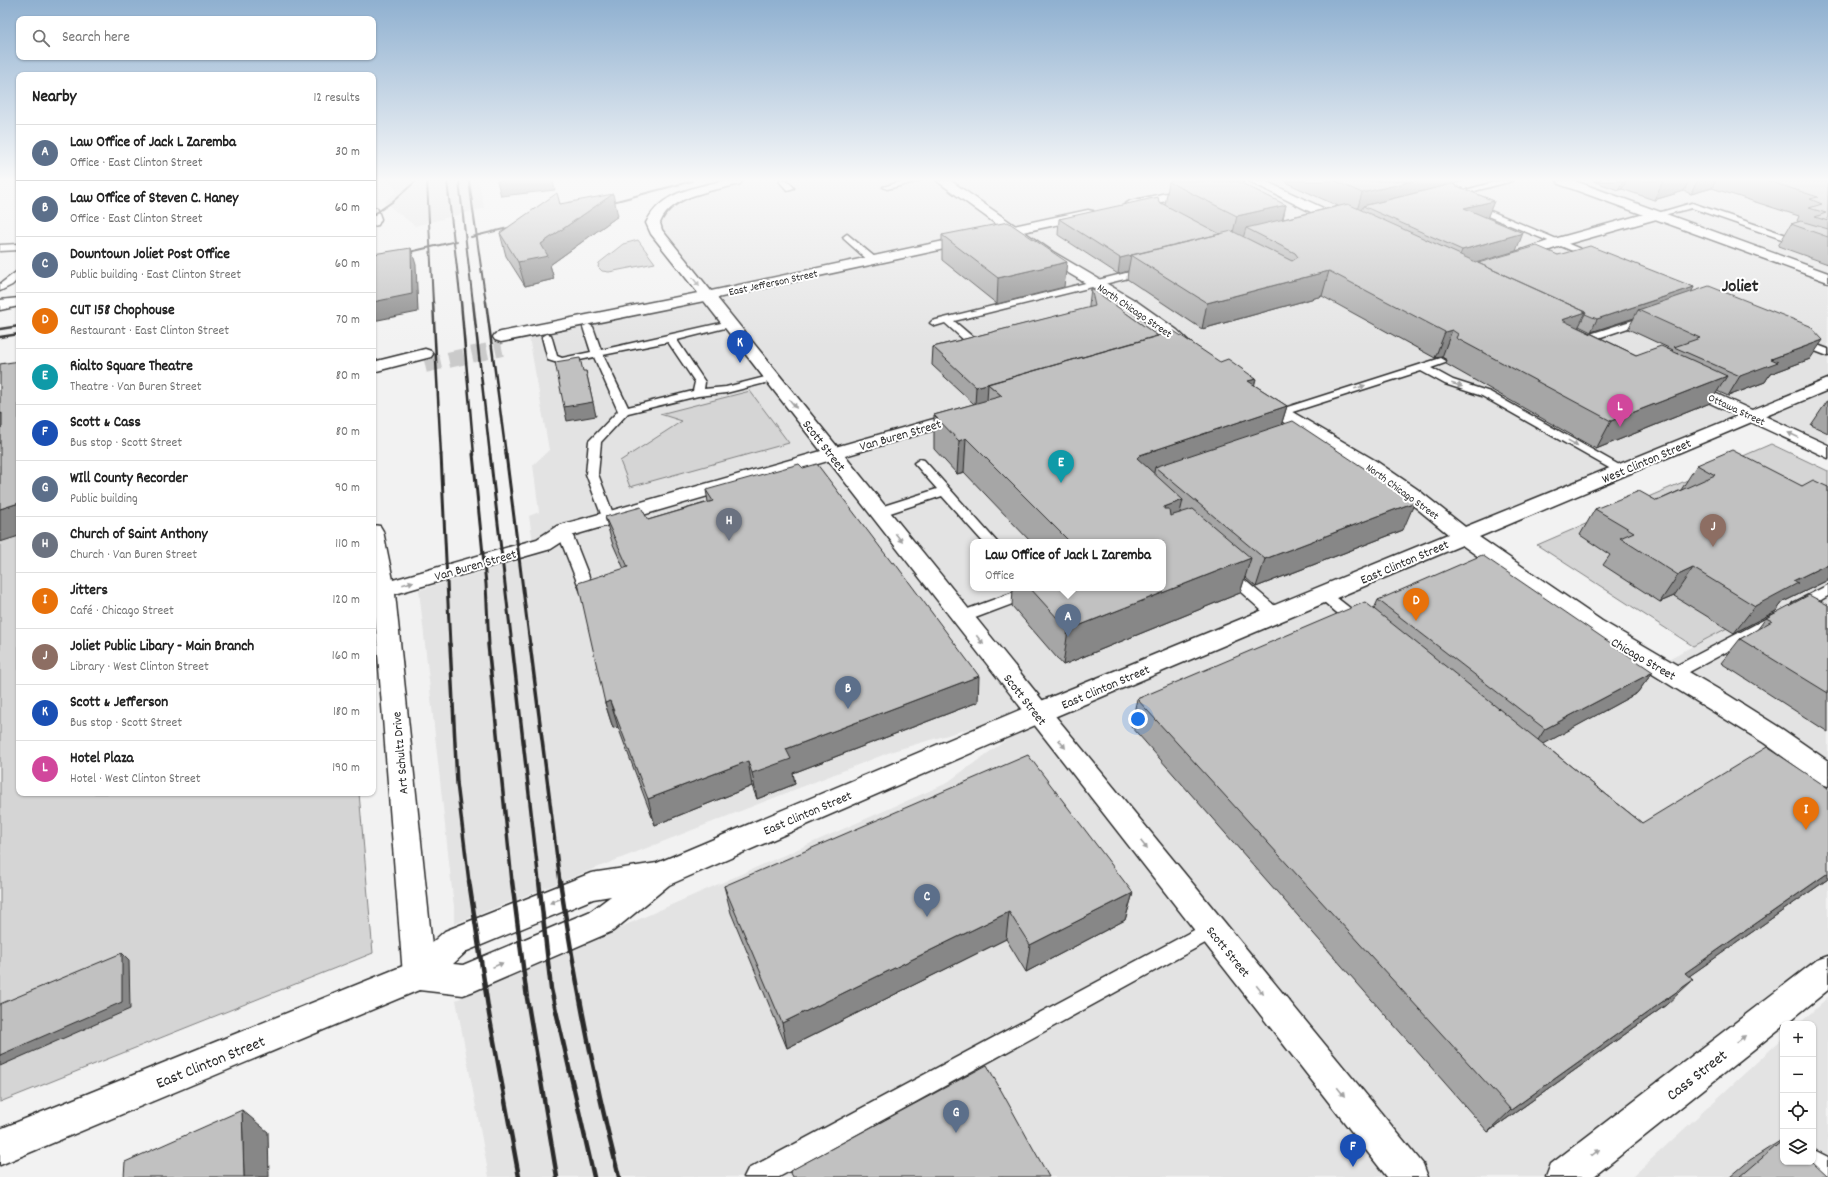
<!DOCTYPE html>
<meta charset="utf-8">
<style>
:root{--surface:#fff;--page:#f6f6f6;--text:#222;--muted:#767676;--line:#e0e0e0;--accent:#111827}
body{margin:0;font-family:Dekko,sans-serif;background:var(--page);color:var(--text)}
.controls{position:absolute;right:12px;bottom:12px;display:grid;overflow:hidden;border-radius:8px;box-shadow:0 1px 3px #0004}
.controls button{width:36px;height:36px;display:grid;place-items:center;padding:0;border:0;border-bottom:1px solid var(--line);background:var(--surface);color:var(--text);font:20px sans-serif}
.you{position:absolute;left:1138px;top:719px;width:14px;height:14px;margin:-10px;border:3px solid #fff;border-radius:50%;background:#1a73e8;box-shadow:0 0 0 6px #1a73e833}
.badge{display:grid;place-items:center;width:26px;height:26px;border-radius:50%;background:var(--accent);color:#fff;font-size:13px;font-weight:700}
.pin{position:absolute;translate:-50% -33px;filter:drop-shadow(0 1px 2px #0008)}
.pin::after{content:'';position:absolute;top:21px;width:14px;height:12px;background:inherit;clip-path:polygon(0 0,100% 0,50% 100%)}
.popup{position:absolute;left:970px;top:539px;width:196px;height:52px;box-sizing:border-box;display:grid;place-content:center;border-radius:8px;background:var(--surface);filter:drop-shadow(0 1px 3px #0005);font-size:13px;white-space:nowrap;color:var(--muted)}
.popup b{font-size:15px;color:var(--text)}
.popup::after{content:'';position:absolute;left:50%;top:100%;margin-left:-8px;border:8px solid transparent;border-top-color:var(--surface)}
.list{margin:0;padding:0;list-style:none}
h2{display:flex;justify-content:space-between;align-items:center;height:52px;margin:0;padding:0 16px;font-size:17px}
h2 small{font-size:13px;font-weight:400;color:var(--muted)}
.list li{display:grid;grid-template-columns:26px 1fr auto;gap:12px;align-items:center;box-sizing:border-box;height:56px;padding:0 16px;border-top:1px solid var(--line)}
.list b{display:block;font-size:15px;white-space:nowrap}
.list p{margin:0;font-size:13px;white-space:nowrap;color:var(--muted)}
.list em{font-size:13px;font-style:normal;color:var(--muted)}
.icon{flex:none;width:22px;height:22px;fill:none;stroke:currentColor;stroke-width:2;stroke-linecap:round;stroke-linejoin:round}
.map{position:relative;flex:none;width:1828px;height:1177px;overflow:hidden}
.search{position:absolute;background:var(--surface);box-shadow:0 1px 3px #0004;left:16px;top:16px;width:360px;height:44px;display:flex;align-items:center;gap:10px;box-sizing:border-box;padding:0 14px;border-radius:8px;color:var(--muted);font-size:15px}
.panel{position:absolute;background:var(--surface);box-shadow:0 1px 3px #0004;left:16px;top:72px;width:360px;height:724px;border-radius:8px}
.map>svg:first-child{display:block}
.built{fill:#e3e3e3;fill-rule:evenodd}
.green{fill:#d5d5d5;stroke:#808080}
.lines{fill:none;stroke-linecap:round;stroke-linejoin:round}
.primary-tunnel{stroke:#cacaca;stroke-width:16;stroke-dasharray:16 8;stroke-linecap:butt}
.service-casing{stroke:#2b2b2b;stroke-width:3}
.minor-casing{stroke:#2b2b2b;stroke-width:3}
.tertiary-casing{stroke:#2b2b2b;stroke-width:3}
.primary-casing{stroke:#2b2b2b;stroke-width:3}
.service{fill:#fff;fill-rule:evenodd}
.minor{fill:#fff;fill-rule:evenodd}
.tertiary{fill:#fff;fill-rule:evenodd}
.primary{fill:#fff;fill-rule:evenodd}
.rail-far4{stroke:#2b2b2b;stroke-width:2}
.rail-far3{stroke:#2b2b2b;stroke-width:2.5}
.rail-far2{stroke:#2b2b2b;stroke-width:3}
.rail-far1{stroke:#2b2b2b;stroke-width:3.5}
.rail{stroke:#2b2b2b;stroke-width:4.5}
.wall{fill:#a6a6a6;stroke:#2b2b2b;fill-rule:evenodd}
.shaded-wall{fill:#878787;stroke:#2b2b2b}
.building{fill:#c1c1c1;stroke:#2b2b2b}
.oneway{fill:#a0a0a0}
.labels{text-anchor:middle;stroke-width:4;stroke-linejoin:round;paint-order:stroke}
.far-street-label{font-size:11px;fill:#2b2b2b;stroke:#fff}
.street-label{font-size:13px;fill:#2b2b2b;stroke:#fff}
.near-street-label{font-size:16px;fill:#2b2b2b;stroke:#fff}
.far-town-label{font-size:18px;font-weight:bold;fill:#2b2b2b;stroke:#fff}
</style>
<div class="map">
<svg width="1828" height="1177" viewBox="0 0 1828 1177">
<rect width="100%" height="100%" fill="#f2f2f2"/>
<filter id="ink" filterUnits="userSpaceOnUse"><feTurbulence type="fractalNoise" baseFrequency=".025" numOctaves="2"/><feDisplacementMap in="SourceGraphic" scale="8" xChannelSelector="R" yChannelSelector="G"/><feConvolveMatrix kernelMatrix="1 2 1 2 8 2 1 2 1" color-interpolation-filters="sRGB"/></filter>
<g filter="url(#ink)">
<path class="built" d="M389,181H479L484,208L415,226L384,202L397,191Z
M739,181H1235L708,295L658,231V217L677,199Z
M1242,181H1560L1828,279V383L1032,710L893,751L454,924V907L419,590L535,556L529,516L539,512L533,465L549,450L529,337ZM973,542H1163V588H973Z
M1567,181H1828V277Z
M1828,386V450L1756,417Z
M1463,538L1655,666L1828,575V963L1555,1177H1414L1044,715Z
M1038,717L1404,1177H489L456,1000L945,784Z
M1828,997V1177H1632L1783,1038V1162H1813V1024H1799Z"/>
<path class="green" d="M638,240L655,263L609,272L602,271L598,267L599,263L623,244Z
M750,391L789,443L630,487L620,461L682,421L660,414Z
M1771,444L1828,471V575L1693,646L1537,545Z
M19,461V793H359L373,953L0,1102V465Z"/>
<g class="lines">
<path class="primary-tunnel" d="M425,365L502,348"/>
<g class="service-casing">
<path id="service" d="M779,181H788L794,188L787,190Z
M903,181H919L887,189L883,187Z
M1498,181H1512L1452,197L1448,195Z
M1692,203L1828,249V255L1692,208L1655,217L1651,215Z
M1468,204H1474L1597,256L1593,259L1590,258L1468,208Z
M847,234L876,258V262H870L844,239L843,237Z
M19,244V250L0,251V245Z
M1146,268L1149,269V273L954,321L982,345L983,347L982,349H974L945,323L935,326L930,323L932,321Z
M19,270V278L12,285L0,291V284Z
M1649,315L1654,318L1652,320L1592,340L1588,341L1583,338L1584,336Z
M730,321L735,324L733,326L677,340L705,382L704,389L726,387L773,375L778,378L777,380L726,393L698,396L628,413L601,442L598,474L615,519L614,522H604L586,474L589,441L618,411L594,357L561,364L548,360L542,337L547,334L551,335L557,356L562,358L591,352L583,327L588,324L593,327L601,350ZM668,342L695,382L693,391L628,407L603,355Z
M1801,339L1828,349V356L1797,344L1796,342L1797,340Z
M1441,358L1446,361L1445,363L1431,368L1453,380L1490,392L1628,470L1622,474L1618,473L1482,396L1445,384L1421,371L1283,415L1279,416L1273,413L1275,411Z
M920,459L924,460L997,542H983L942,496L884,515H874L873,512L874,509L937,489L914,463Z
M564,527L569,528L571,531L595,592L593,595H583L581,592L557,531L559,528Z
M1229,569L1234,571L1281,611L1283,615L1281,619L1276,620L1271,619L1224,577L1222,574L1224,571Z
M1828,585V596C1818,601 1804,613 1793,609L1791,606L1793,603Z
M1025,588H1039L1041,591L1039,594L967,621L962,622L957,621L955,617L957,613Z
M1323,589L1328,591L1364,619L1366,623L1364,627L1359,628L1354,627L1318,597L1316,594L1318,591Z
M1775,614L1780,615L1782,619L1780,623L1678,678L1673,680L1668,678L1665,674L1668,670Z
M1211,921L1218,924L1221,930L1218,936L779,1177H744L748,1169Z
M1816,1151L1828,1157V1177H1815L1808,1170L1805,1162H1813V1152Z"/>
</g>
<g class="minor-casing">
<path id="minor" d="M373,207L377,208L381,219L378,225L373,226Z
M1655,211L1661,215L1660,218L1564,245L1520,260H1510L1508,257L1510,254L1554,239Z
M19,298V306L0,310V300Z
M962,411L968,412L971,416L968,420L571,536L551,549L395,594L435,975L430,986L419,990L408,986L403,975L373,590V525L380,526L383,531L393,580L537,539L557,526Z"/>
</g>
<g class="tertiary-casing">
<path id="tertiary" d="M937,181H951L1053,252L1136,301L1177,330L1201,353L1199,356L1193,358L1187,356L1165,336L1126,307L1043,258Z
M1557,181H1575L1828,273V282L1559,184Z
M1828,379V390L1479,537L1602,621L1728,695L1782,729L1828,761V786L1819,783L1764,743L1586,633L1462,545L1047,720L669,885L613,931L474,991L463,995L419,990L0,1165V1129L408,964L445,931L591,873L657,863L1029,706L1448,534L1403,497L1362,469L1253,404L1250,400L1253,396L1259,395L1265,396L1376,461L1417,489L1465,527ZM611,896L591,911L463,965L453,964L467,951L593,899Z"/>
</g>
<g class="primary-casing">
<path id="primary" d="M721,181H742L740,184C713,191 672,194 660,223L662,230L711,291L1088,210L1093,211L1094,214L1088,218L717,298L1047,706L1423,1164L1428,1177H1387L704,301L501,342L495,340L493,337L495,334L501,332L698,293L651,234L646,223C661,192 691,189 721,181Z
M1221,181H1244L1238,185L1130,209L1124,205L1130,201Z
M1249,181H1265L1349,220L1351,223L1344,227L1339,226Z
M425,349L431,351L433,354L431,357L373,372V362Z
M1686,380L1828,445V458L1680,389L1678,385L1680,381Z
M1828,956V990L1786,1024H1783V1026L1593,1177H1546L1551,1164L1817,960Z"/>
</g>
<use href="#service" class="service"/>
<use href="#minor" class="minor"/>
<use href="#tertiary" class="tertiary"/>
<use href="#primary" class="primary"/>
<path class="rail-far4" d="M427,181L433,303
M447,181L461,303
M459,181L473,303
M469,181L486,303
M605,204L692,181
M373,215L392,202L416,181
M471,237L516,226
M401,254L457,241"/>
<path class="rail-far3" d="M433,302L441,455
M461,302L474,455
M473,302L490,455
M486,302L506,455
M0,329L19,326
M0,337L19,334"/>
<path class="rail-far2" d="M441,454L450,645
M473,454L486,584L489,645
M490,454L512,645
M506,454L530,645"/>
<path class="rail-far1" d="M450,644L457,783L469,882
M488,644L512,882
M512,644L539,882
M530,644L560,882"/>
<path class="rail" d="M469,881L489,1014L519,1177
M512,881L527,998L557,1177
M539,881L551,989L594,1177
M560,881C575,980 594,1079 619,1177"/>
</g>
<path class="wall" d="M1287,181H1464L1452,184L1494,201L1487,218L1516,251L1477,262L1478,263L1558,255L1694,287L1691,292L1810,359L1770,374L1765,382L1728,396L1717,391L1710,403L1596,449L1446,364L1447,360L1442,357L1435,358L1322,296L1202,329L1127,279L1128,271L1118,274L1058,235L1059,219L1159,202L1165,205L1169,182L1286,205L1283,219L1338,206L1287,183ZM1634,318L1628,329L1673,350L1672,351L1636,355L1578,327L1579,326L1591,332Z
M1593,181H1828V264L1778,246L1791,224L1799,222L1797,221L1799,216L1712,188L1691,194L1684,191L1654,200L1622,189L1618,190Z
M560,204L618,216L550,265L554,279L525,286L506,256L500,233Z
M942,235L1064,287L997,304L942,260Z
M1091,288L1158,336L1254,385L1287,406L1281,425L1403,530L1256,587L1245,577L1240,593L1063,665L1012,606L1013,588H1030L1163,542H1031L964,472L957,474L934,449V415L974,404L932,365L933,347L1089,308V305Z
M1828,400V433L1811,425Z
M1697,465L1802,486L1828,487V580L1783,602L1776,611L1734,633L1674,596L1660,602L1603,565L1610,555L1580,535L1595,509L1657,501L1681,490Z
M706,490L978,702L793,773L795,784L757,799L752,786L655,825L618,727L613,728L605,703L624,569L612,542L605,517L648,520L708,502Z
M1378,600L1653,672L1637,693L1543,744L1642,823L1828,879L1689,976L1666,1005L1488,1132L1131,726L1137,699L1374,609Z
M1828,605V732L1721,663L1740,639L1757,630L1766,618Z
M724,886L1133,893L1125,920L1026,972L1006,939L787,1048L731,913Z
M1783,1139V1162L1828,1177H1730L1750,1160Z"/>
<path class="shaded-wall" d="M497,181H553L555,190L501,196Z
M1413,181H1464L1363,206L1360,213L1356,214L1362,193Z
M1623,181H1626L1622,189L1618,190Z
M1663,181H1689L1684,191L1654,200Z
M1697,181H1716L1712,188L1691,194Z
M613,194L618,216L550,265L554,279L525,286L518,262L541,244Z
M1494,201L1487,218L1464,208Z
M1286,205L1279,233L1246,228L1242,242L1230,245L1237,216Z
M1523,233L1516,251L1455,269L1462,250Z
M411,248L416,265L418,312L373,321V302Z
M1131,255L1128,271L1118,274L1120,258Z
M1067,262L1064,287L997,304L998,278Z
M1329,271L1322,296L1202,329L1207,303Z
M1694,287L1687,300L1638,310L1634,318L1591,332L1597,319Z
M1586,312L1573,338L1562,320Z
M1452,330L1442,357L1435,358L1445,332Z
M1159,336L1002,396L988,384L987,401L975,405L976,387Z
M1823,340L1810,359L1770,374L1765,382L1728,396L1740,376L1771,359Z
M586,371L596,416L567,421L564,407Z
M1727,376L1710,403L1596,449L1611,421Z
M1256,379L1248,411V381Z
M1287,406L1277,439L1155,467L1152,482L1137,458L1140,455Z
M2,413L19,438L0,444V414Z
M966,438L964,472L957,474L959,441Z
M1183,500L1175,534L1157,541L1164,507Z
M1415,502L1403,530L1256,587L1265,559Z
M19,503V536L0,542V509Z
M1251,558L1240,593L1063,665L1068,630Z
M1828,564V580L1783,602L1776,611L1734,633L1755,606L1793,581Z
M1693,568L1674,596L1660,602L1678,575Z
M1653,672L1637,693L1531,751L1545,729Z
M979,676L978,702L793,773L795,784L757,799L752,773L786,749Z
M610,701L618,727L613,728L605,703Z
M748,761L752,786L655,825L648,799Z
M1828,873V879L1658,998L1685,973Z
M1133,893L1125,920L1026,972L1030,945Z
M1009,912L1006,939L787,1048L782,1023Z
M122,953L129,960L130,1009L0,1066V1055Z
M1693,980L1666,1005L1488,1132L1511,1110Z
M242,1110L268,1132L269,1177H244Z"/>
<path class="building" d="M1173,181H1229L1231,182L1237,181L1286,205L1237,216L1169,182Z
M1335,181H1413L1362,193Z
M1768,181H1828V221L1815,217L1826,213L1809,208L1822,204L1810,199L1818,197Z
M1452,184L1494,201L1464,208L1523,233L1462,250L1363,206Z
M557,193L560,204L613,194L541,244L548,256L518,262L500,233Z
M1158,197L1159,202L1220,234L1120,258L1059,219Z
M1348,204L1586,312L1562,320L1636,355L1661,346L1727,376L1611,421L1456,338L1458,334L1452,330L1445,332L1329,271L1207,303L1131,255L1232,231L1292,261L1298,257L1295,253L1246,228Z
M1801,221L1828,229V237L1791,224Z
M1008,222L1067,262L998,278L942,235Z
M1537,246L1558,255L1590,246L1694,287L1597,319L1585,314L1586,312L1478,263Z
M411,248L412,294L373,302V254Z
M1709,286L1810,326L1823,340L1771,359L1778,362L1740,376L1674,347L1700,338L1638,310Z
M1091,288L1158,336L976,387L933,347L1095,306Z
M1174,331L1220,362L1228,359L1256,379L1248,381L1287,406L1140,455L1137,458L1183,500L1164,507V509H1169L1170,516L1193,509L1251,558L1068,630L1030,588H1163V542H1070L966,438L959,441L934,415L1002,396L988,384Z
M580,358L583,371H586L593,402L564,407L555,362Z
M19,361V503L0,509V428L2,427V413L0,414V364Z
M1293,421L1415,502L1265,559L1155,467Z
M1732,450L1802,486L1813,480L1828,487V564L1793,581L1798,583L1755,606L1693,568L1678,575L1620,538L1634,532L1595,509L1639,491L1657,501L1715,475L1697,465Z
M799,464L803,468L817,464L892,563L894,562L979,676L786,749L791,759L752,773L748,761L648,799L610,701L605,703L578,583L628,567L605,517L641,507L648,520L713,501L706,490Z
M1482,555L1653,672L1545,729L1378,600Z
M1809,595L1828,605V693L1740,639L1772,621L1766,618Z
M1365,602L1642,823L1767,747L1828,788V873L1685,973L1693,980L1511,1110L1137,699Z
M1028,755L1133,893L1030,945L1009,912L782,1023L724,886Z
M122,953V1002L0,1055V1004Z
M987,1065L1049,1177H793L790,1171Z
M242,1110L244,1177H124L125,1162Z
M1783,1140V1162H1812L1828,1177H1740Z"/>
<defs><path id="oneway-solid" d="M-6-.8H1V-3.2L6.5 0L1 3.2V.8H-6Z"/></defs>
<g class="oneway">
<use href="#oneway-solid" transform="translate(696 282) rotate(52)"/>
<use href="#oneway-solid" transform="translate(1457 385) rotate(17)"/>
<use href="#oneway-solid" transform="translate(1360 387) rotate(-17)"/>
<use href="#oneway-solid" transform="translate(793 404) rotate(51)"/>
<use href="#oneway-solid" transform="translate(1793 435) rotate(-155)"/>
<use href="#oneway-solid" transform="translate(1573 443) rotate(29)"/>
<use href="#oneway-solid" transform="translate(899 538) rotate(52)"/>
<use href="#oneway-solid" transform="translate(408 583) rotate(-16)"/>
<use href="#oneway-solid" transform="translate(980 640) rotate(52)"/>
<use href="#oneway-solid" transform="translate(1062 744) rotate(51)"/>
<use href="#oneway-solid" transform="translate(1144 845) rotate(51)"/>
<use href="#oneway-solid" transform="translate(555 901) rotate(158)"/>
<use href="#oneway-solid" transform="translate(498 965) rotate(-23)"/>
<use href="#oneway-solid" transform="translate(1260 990) rotate(51)"/>
<use href="#oneway-solid" transform="translate(1741 1039) rotate(-38)"/>
<use href="#oneway-solid" transform="translate(1341 1092) rotate(51)"/>
<use href="#oneway-solid" transform="translate(1595 1153) rotate(-38)"/>
</g>
</g>
<linearGradient id="sky" x2="0" y2="1"><stop stop-color="#8fb0d0"/><stop offset="0.52" stop-color="#f9f9f9"/><stop offset="1" stop-color="#f9f9f9" stop-opacity="0"/></linearGradient>
<rect width="1828" height="346" fill="url(#sky)"/>
<g class="labels">
<g class="far-street-label">
<text transform="translate(773 282) rotate(-12)" y="4">East Jefferson Street</text>
<text transform="translate(1135 310) rotate(34)" y="4">North Chicago Street</text>
<text transform="translate(1737 409) rotate(25)" y="4">Ottawa Street</text>
<text transform="translate(1403 491) rotate(36)" y="4">North Chicago Street</text>
</g>
<g class="street-label">
<text transform="translate(900 434) rotate(-16)" y="5">Van Buren Street</text>
<text transform="translate(825 445) rotate(52)" y="5">Scott Street</text>
<text transform="translate(1646 460) rotate(-23)" y="5">West Clinton Street</text>
<text transform="translate(1404 561) rotate(-23)" y="5">East Clinton Street</text>
<text transform="translate(475 564) rotate(-16)" y="5">Van Buren Street</text>
<text transform="translate(1644 658) rotate(30)" y="5">Chicago Street</text>
<text transform="translate(1105 686) rotate(-23)" y="5">East Clinton Street</text>
<text transform="translate(1026 699) rotate(52)" y="5">Scott Street</text>
<text transform="translate(399 753) rotate(-95)" y="5">Art Schultz Drive</text>
<text transform="translate(807 812) rotate(-23)" y="5">East Clinton Street</text>
<text transform="translate(1229 951) rotate(51)" y="5">Scott Street</text>
</g>
<g class="near-street-label">
<text transform="translate(210 1061) rotate(-22)" y="6">East Clinton Street</text>
<text transform="translate(1696 1074) rotate(-38)" y="6">Cass Street</text>
</g>
<g class="far-town-label">
<text x="1740" y="291">Joliet</text>
</g>
</g>
</svg>
<div class="controls">
<button>+</button>
<button>−</button>
<button><svg class="icon" aria-label="locate" viewBox="0 0 24 24"><circle cx="12" cy="12" r="6"/><path d="M12 2v4M12 18v4M2 12h4M18 12h4"/></svg></button>
<button><svg class="icon" aria-label="layers" viewBox="0 0 24 24"><path d="M12 4l9 5-9 5-9-5zM3 14l9 5 9-5"/></svg></button>
</div>
<div class="you"></div>
<div class="pin badge" style="left:1068px;top:637px;background:#5c6f8a">A</div>
<div class="popup"><b>Law Office of Jack L Zaremba</b>Office</div>
<div class="pin badge" style="left:848px;top:709px;background:#5c6f8a">B</div>
<div class="pin badge" style="left:927px;top:917px;background:#5c6f8a">C</div>
<div class="pin badge" style="left:1416px;top:621px;background:#e8710a">D</div>
<div class="pin badge" style="left:1061px;top:483px;background:#0f9aa8">E</div>
<div class="pin badge" style="left:1353px;top:1167px;background:#1a4fb4">F</div>
<div class="pin badge" style="left:956px;top:1133px;background:#5c6f8a">G</div>
<div class="pin badge" style="left:729px;top:541px;background:#6b7280">H</div>
<div class="pin badge" style="left:1806px;top:830px;background:#e8710a">I</div>
<div class="pin badge" style="left:1713px;top:547px;background:#8d6e63">J</div>
<div class="pin badge" style="left:740px;top:363px;background:#1a4fb4">K</div>
<div class="pin badge" style="left:1620px;top:427px;background:#d1479c">L</div>
<div class="search"><svg class="icon" aria-label="search" viewBox="0 0 24 24"><circle cx="10" cy="10" r="6"/><path d="M15 15l6 6"/></svg>Search here</div>
<section class="panel">
<h2>Nearby<small>12 results</small></h2>
<ul class="list">
<li><span class="badge" style="background:#5c6f8a">A</span><div><b>Law Office of Jack L Zaremba</b><p>Office · East Clinton Street</p></div><em>30 m</em></li>
<li><span class="badge" style="background:#5c6f8a">B</span><div><b>Law Office of Steven C. Haney</b><p>Office · East Clinton Street</p></div><em>60 m</em></li>
<li><span class="badge" style="background:#5c6f8a">C</span><div><b>Downtown Joliet Post Office</b><p>Public building · East Clinton Street</p></div><em>60 m</em></li>
<li><span class="badge" style="background:#e8710a">D</span><div><b>CUT 158 Chophouse</b><p>Restaurant · East Clinton Street</p></div><em>70 m</em></li>
<li><span class="badge" style="background:#0f9aa8">E</span><div><b>Rialto Square Theatre</b><p>Theatre · Van Buren Street</p></div><em>80 m</em></li>
<li><span class="badge" style="background:#1a4fb4">F</span><div><b>Scott &amp; Cass</b><p>Bus stop · Scott Street</p></div><em>80 m</em></li>
<li><span class="badge" style="background:#5c6f8a">G</span><div><b>WIll County Recorder</b><p>Public building</p></div><em>90 m</em></li>
<li><span class="badge" style="background:#6b7280">H</span><div><b>Church of Saint Anthony</b><p>Church · Van Buren Street</p></div><em>110 m</em></li>
<li><span class="badge" style="background:#e8710a">I</span><div><b>Jitters</b><p>Café · Chicago Street</p></div><em>120 m</em></li>
<li><span class="badge" style="background:#8d6e63">J</span><div><b>Joliet Public Libary - Main Branch</b><p>Library · West Clinton Street</p></div><em>160 m</em></li>
<li><span class="badge" style="background:#1a4fb4">K</span><div><b>Scott &amp; Jefferson</b><p>Bus stop · Scott Street</p></div><em>180 m</em></li>
<li><span class="badge" style="background:#d1479c">L</span><div><b>Hotel Plaza</b><p>Hotel · West Clinton Street</p></div><em>190 m</em></li>
</ul>
</section>
</div>
